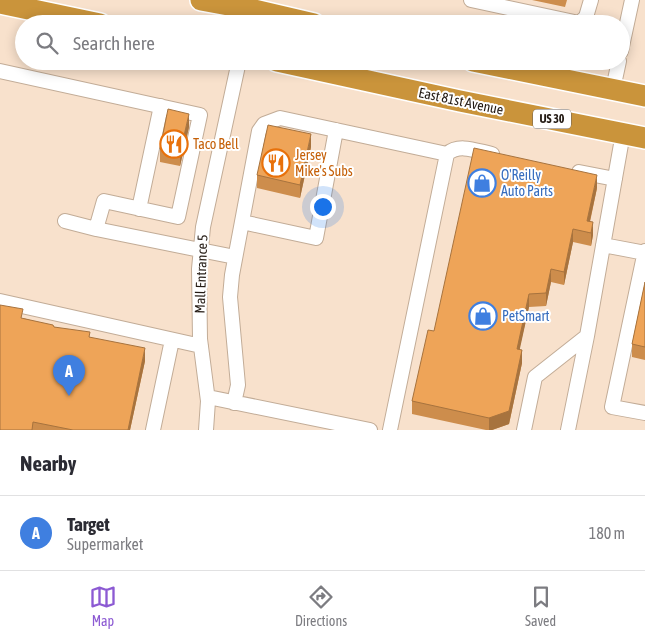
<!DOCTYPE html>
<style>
:root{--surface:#fff;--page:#f2f2f3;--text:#2b2b33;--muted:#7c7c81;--line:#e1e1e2;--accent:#8c5ad3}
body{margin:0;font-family:"Asap Condensed",sans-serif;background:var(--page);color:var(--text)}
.you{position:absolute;left:322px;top:206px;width:18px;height:18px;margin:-12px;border:4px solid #fff;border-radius:50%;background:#1a73e8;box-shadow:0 0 0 8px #1a73e833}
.badge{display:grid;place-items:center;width:32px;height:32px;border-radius:50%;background:var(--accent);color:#fff;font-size:16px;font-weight:700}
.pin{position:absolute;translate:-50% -41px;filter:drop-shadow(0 1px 2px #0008)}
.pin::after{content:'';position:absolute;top:26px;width:18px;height:15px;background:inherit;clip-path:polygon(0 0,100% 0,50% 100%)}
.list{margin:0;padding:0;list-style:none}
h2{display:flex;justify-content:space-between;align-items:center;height:65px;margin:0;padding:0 20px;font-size:21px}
h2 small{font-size:16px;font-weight:400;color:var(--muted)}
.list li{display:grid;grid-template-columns:32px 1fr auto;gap:15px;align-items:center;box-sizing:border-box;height:75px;padding:0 20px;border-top:1px solid var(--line)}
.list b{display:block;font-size:19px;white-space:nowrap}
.list p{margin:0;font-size:16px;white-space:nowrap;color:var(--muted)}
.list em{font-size:16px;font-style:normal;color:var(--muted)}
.icon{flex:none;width:28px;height:28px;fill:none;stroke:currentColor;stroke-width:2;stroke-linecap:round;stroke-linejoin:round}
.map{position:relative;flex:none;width:645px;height:430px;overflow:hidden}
.search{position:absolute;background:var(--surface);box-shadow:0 2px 12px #0003;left:15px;right:15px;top:15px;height:55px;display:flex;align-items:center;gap:12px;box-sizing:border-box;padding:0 18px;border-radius:28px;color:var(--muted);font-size:19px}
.sheet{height:140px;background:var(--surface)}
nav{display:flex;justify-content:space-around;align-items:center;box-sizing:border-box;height:70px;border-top:1px solid var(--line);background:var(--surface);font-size:14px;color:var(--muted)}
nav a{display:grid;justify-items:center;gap:2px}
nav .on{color:var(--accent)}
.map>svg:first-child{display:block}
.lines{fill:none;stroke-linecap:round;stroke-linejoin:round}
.minor-casing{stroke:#c2ac97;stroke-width:16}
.highway-casing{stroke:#fff;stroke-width:24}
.minor{stroke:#fff;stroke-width:14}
.highway{stroke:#ca943b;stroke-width:21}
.wall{fill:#cd8d4c}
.shaded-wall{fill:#a7733e}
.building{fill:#eea458;stroke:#a7733e}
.labels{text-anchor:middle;stroke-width:4;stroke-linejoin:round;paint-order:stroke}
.shield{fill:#fff;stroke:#665f5a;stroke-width:1}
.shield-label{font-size:12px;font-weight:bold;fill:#241b14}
.street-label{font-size:14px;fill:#241b14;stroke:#fff}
.food-label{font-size:14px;fill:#c56008;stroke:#fff;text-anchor:start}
.shop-label{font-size:14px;fill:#366cbe;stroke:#fff;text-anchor:start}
</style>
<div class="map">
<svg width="645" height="430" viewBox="0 0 645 430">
<rect width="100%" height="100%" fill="#f8e1cc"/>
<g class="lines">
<g class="minor-casing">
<path id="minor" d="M471,0L579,23L586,17L591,0
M621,51L632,0
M0,71L200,115L178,217L104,201L96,229L65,221
M613,89L619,61
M579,172L615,179
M139,209L161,106
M242,222L316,238L336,130
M96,229L235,257
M603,245L645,253
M645,251L612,407L645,413
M0,301L201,346
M208,397L370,430
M234,403L238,385L230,297L232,275L259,131L264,124L280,118L447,154
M153,430L172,340
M206,430L208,401L200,339L199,269L203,227L239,61
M390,430L447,154C459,143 477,151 492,154
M524,430L535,377L587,336
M568,430L587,336L623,133"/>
</g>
<g class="highway-casing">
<path id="highway" d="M201,0L250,9L314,24
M0,3L100,24
M277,61L460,101L645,138
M473,61L645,96"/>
</g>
<use href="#minor" class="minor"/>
<use href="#highway" class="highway"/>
</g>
<path class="wall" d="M532,0H567L565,7Z
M189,127L180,166L160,162V149Z
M311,147L300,198L257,188V175Z
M597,188L590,222L593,235L591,246L573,242L564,285L551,282L546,306L529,307L519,350L522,363L509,424L492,430H486L412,414V401L434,331Z
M645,282V360L632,357V344Z
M23,318L90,337L145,361L130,430H0Z"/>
<path class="shaded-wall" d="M189,114V127L180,166V153Z
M311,134V147L300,198V185Z
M597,175V188L587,234V221Z
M593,222V235L591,246V233Z
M573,229V242L564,285V272Z
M551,269V282L546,306V293Z
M529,294V307L517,362V349Z
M145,348V361L130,430H128Z
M522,350V363L509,424L492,430H489V418Z"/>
<path class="building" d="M168,109L189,114L180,153L160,149Z
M268,125L311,134L300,185L257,175Z
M474,148L597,175L587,221L593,222L591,233L573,229L564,272L551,269L546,293L529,294L517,349L522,350L509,411L489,418L412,401L428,330L434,331Z
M645,282V347L632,344Z
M0,305L23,309L21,318L53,325L54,327L90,332L89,337L145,348L128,430H73L33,422L32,430H0Z"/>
<defs>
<g id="restaurant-ring" transform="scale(1.4375)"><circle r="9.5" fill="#fff" stroke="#e8710a" stroke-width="1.5"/><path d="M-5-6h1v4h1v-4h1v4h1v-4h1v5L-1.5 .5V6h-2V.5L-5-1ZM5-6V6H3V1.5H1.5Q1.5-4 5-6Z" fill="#e8710a"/></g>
<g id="shop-ring" transform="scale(1.4375)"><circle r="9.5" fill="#fff" stroke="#3f7fe0" stroke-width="1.5"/><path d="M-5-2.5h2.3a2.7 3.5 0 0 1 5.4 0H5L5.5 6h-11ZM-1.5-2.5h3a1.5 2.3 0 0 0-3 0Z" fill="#3f7fe0"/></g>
</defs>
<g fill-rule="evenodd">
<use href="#restaurant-ring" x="174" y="144"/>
<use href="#restaurant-ring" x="276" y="163"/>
<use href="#shop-ring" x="482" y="183"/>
<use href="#shop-ring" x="483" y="316"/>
</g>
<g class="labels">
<rect class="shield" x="533" y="109.5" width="38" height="19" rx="4"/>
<g class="shield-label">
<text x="552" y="123">US 30</text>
</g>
<g class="street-label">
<text transform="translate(461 101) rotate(12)" y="5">East 81st Avenue</text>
<text transform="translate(201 274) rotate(-88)" y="5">Mall Entrance 5</text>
</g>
<g class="food-label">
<text x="193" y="149">Taco Bell</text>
<text x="295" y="160">Jersey<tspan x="295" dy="16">Mike's Subs</tspan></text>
</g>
<g class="shop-label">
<text x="501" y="180">O'Reilly<tspan x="501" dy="16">Auto Parts</tspan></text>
<text x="502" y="321">PetSmart</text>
</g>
</g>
</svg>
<div class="you"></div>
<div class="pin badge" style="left:69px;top:396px;background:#3f7fe0">A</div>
<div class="search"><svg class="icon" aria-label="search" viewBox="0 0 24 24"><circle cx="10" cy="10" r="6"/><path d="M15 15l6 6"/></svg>Search here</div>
</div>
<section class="sheet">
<h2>Nearby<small></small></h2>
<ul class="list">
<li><span class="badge" style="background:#3f7fe0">A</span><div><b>Target</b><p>Supermarket</p></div><em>180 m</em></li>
</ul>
</section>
<nav>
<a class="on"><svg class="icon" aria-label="map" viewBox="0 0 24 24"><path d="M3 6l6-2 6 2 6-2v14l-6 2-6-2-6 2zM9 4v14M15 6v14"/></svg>Map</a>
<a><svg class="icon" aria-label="directions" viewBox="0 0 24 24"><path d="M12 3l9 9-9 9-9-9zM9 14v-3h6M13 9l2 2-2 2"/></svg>Directions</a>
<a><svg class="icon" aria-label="saved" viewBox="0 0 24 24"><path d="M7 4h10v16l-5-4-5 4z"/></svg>Saved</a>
</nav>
